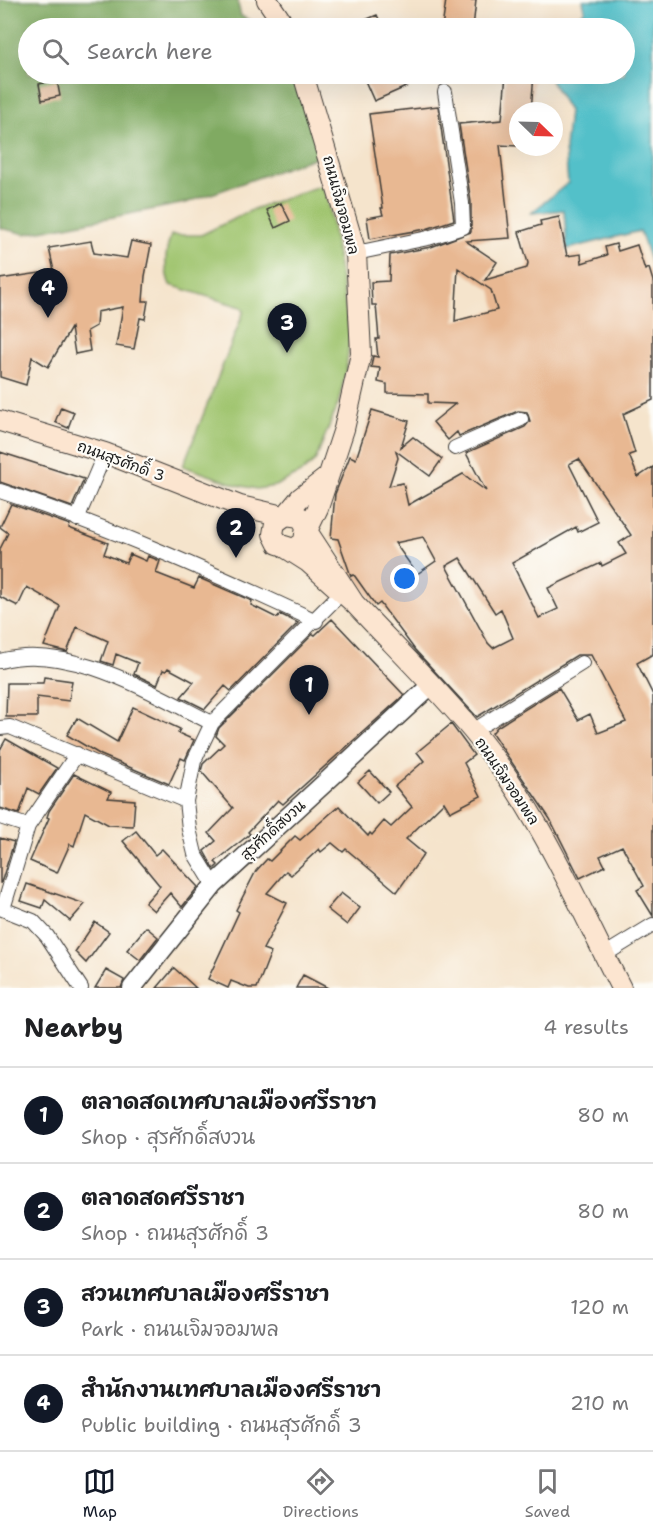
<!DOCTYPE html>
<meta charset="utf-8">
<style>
:root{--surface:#fff;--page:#f2f2f2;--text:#202124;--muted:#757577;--line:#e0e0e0;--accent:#111827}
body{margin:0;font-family:"Shantell Sans","Playpen Sans Thai",sans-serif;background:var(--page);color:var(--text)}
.compass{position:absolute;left:509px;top:102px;width:54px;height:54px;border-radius:50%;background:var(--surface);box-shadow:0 6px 24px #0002;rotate:113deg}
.you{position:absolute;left:405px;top:579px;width:21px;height:21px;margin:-15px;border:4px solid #fff;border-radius:50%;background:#1a73e8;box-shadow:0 0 0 9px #1a73e833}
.badge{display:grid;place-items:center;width:39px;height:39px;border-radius:50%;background:var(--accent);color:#fff;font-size:20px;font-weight:700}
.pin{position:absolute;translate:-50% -50px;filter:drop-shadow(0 2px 3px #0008)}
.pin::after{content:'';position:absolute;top:32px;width:21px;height:18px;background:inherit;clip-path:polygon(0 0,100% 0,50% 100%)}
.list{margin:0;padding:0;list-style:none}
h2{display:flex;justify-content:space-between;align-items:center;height:78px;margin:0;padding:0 24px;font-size:26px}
h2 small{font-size:20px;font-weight:400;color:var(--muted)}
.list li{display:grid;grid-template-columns:39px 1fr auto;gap:18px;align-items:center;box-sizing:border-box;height:96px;padding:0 24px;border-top:2px solid var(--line)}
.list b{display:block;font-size:22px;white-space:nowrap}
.list p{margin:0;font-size:20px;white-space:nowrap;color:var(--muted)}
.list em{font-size:20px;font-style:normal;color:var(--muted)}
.icon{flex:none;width:33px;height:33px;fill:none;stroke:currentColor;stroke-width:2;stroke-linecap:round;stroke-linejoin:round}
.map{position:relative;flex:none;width:653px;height:988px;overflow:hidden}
.search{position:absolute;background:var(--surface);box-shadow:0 6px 24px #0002;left:18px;right:18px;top:18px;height:66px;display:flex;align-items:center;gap:15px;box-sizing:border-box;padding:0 21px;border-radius:33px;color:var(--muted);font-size:22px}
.sheet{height:462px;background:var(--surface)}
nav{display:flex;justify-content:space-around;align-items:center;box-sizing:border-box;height:84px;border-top:2px solid var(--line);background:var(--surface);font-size:16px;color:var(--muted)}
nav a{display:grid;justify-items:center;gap:3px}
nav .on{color:var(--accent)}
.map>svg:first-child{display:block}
.green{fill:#a0c56f;stroke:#5e7046;stroke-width:1.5}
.forest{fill:#80aa62;stroke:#4e633f;stroke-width:1.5}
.water{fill:#53c0c9;stroke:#386e72;stroke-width:1.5}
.building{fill:#e8b892;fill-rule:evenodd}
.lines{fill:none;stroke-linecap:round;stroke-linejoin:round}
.minor-casing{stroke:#3d3a36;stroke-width:16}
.tertiary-casing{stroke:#3d3a36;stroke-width:21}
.secondary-casing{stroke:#3d3a36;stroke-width:22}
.minor{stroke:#fff;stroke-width:14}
.tertiary{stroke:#fff;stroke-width:18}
.secondary{stroke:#fce5d0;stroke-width:20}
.labels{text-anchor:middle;stroke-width:4.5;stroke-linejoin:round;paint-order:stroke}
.street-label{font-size:15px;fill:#1c1c1c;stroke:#fdfcf7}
</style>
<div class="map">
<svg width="653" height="988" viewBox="0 0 653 988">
<rect width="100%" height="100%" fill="#fdfcf7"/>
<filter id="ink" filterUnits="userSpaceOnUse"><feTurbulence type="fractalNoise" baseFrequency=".0167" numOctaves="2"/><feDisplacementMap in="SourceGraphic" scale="12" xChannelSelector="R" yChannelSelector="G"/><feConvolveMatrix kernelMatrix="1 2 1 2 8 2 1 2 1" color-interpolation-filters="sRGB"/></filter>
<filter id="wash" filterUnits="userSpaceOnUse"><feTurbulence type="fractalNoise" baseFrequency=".008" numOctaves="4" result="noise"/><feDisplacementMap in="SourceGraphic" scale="24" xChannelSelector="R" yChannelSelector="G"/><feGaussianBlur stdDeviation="1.35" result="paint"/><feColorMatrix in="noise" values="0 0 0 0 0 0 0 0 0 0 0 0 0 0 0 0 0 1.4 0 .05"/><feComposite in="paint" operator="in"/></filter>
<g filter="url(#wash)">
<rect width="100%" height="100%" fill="#f5e4cc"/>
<path class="green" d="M319,186L323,189L328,200L350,335L346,371L338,404L315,461L302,472L275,486L257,489L237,485L183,466L244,311L241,307L170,285C163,268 165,252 171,235H201L254,209Z"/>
<path class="forest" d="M0,0H237L241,16L264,28H28V74H292L322,155L186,203L25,234L0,228Z"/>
<path class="water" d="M583,0H653V269L640,231L567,249L564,210L531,213L568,183L565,148L569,111L547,74H624V28H563L585,11Z"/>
<g id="blocks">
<path class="building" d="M446,0H476L473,28H442Z
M377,15L383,28H346Z
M362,74H403L408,86L374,101Z
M506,74H534L531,111H518V146L500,145L510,238L466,241L497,262L485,280L527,268L528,263L519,232L541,225L540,221L559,217L567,256L581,254L582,263L607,255L605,247L616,244L618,251L637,245L645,270L649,268L653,281V400L623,414L635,453L629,455L638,477L653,467V654L637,663L653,695V916L637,890L644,886L622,846L600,856L605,866L580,878L550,819L492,733L497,727L559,688L578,720L590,714L598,733L626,722L591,655H577L477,717L415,650L380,603L376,606L354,575L351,576L338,539L331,538L335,494L350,456L356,459L372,410L409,421L401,447L413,437L442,459L430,476L396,451L398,458L389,486L403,483L408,505L463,474L486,491L466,453L525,427L530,421L527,412L518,411L459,436L457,432L448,440L433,422L455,404L428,403V394L387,393V384L378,382L380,368L371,367L373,356L378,357L376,339H379L376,305H372L371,282L389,281L390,255L431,247L471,232V202L459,124L502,120ZM458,268L491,290L497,310L455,321ZM579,459L631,535L619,543L626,554L602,566L601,563L548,588L558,609L539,618L512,563L576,527L578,532L598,522L569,464ZM423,537L436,561L417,574L395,543ZM460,558L495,613L501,609L513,638L493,648L488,643L446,566Z
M57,80L60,96L42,100L39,84Z
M438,106L454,220L426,229L370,239L367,218L383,215L381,208H383L369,114Z
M281,203L290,221L275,228L267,210Z
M91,241L94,253L127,258L131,241L151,245L145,276L143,301H148L145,319L140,318L134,349L116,346L123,307L97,312L96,326L87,331L90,351L75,354L71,328L48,367L32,357L26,385L0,377V279L54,271L49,248Z
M61,407L74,412L68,428L55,422Z
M0,452L84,479L72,507L0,482Z
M11,504L70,525L69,528L108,543L104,554L126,563L130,554L146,561L148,556L160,561L156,573L194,588L199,578L252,601L251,605L277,618L280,614L298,623L231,691L225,686L205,709L181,697L194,682L168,668L166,671L163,670L157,685L134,674L138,663L116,654L113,665L101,661L108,641L77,627L67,652L44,646L60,606L27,587L18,606L0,597V549L8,533L0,527Z
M332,619L404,695L283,804L278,800L248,832L250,834L215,862L218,865L214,869L204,851L216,841L209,833L233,808L201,771L203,764L224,744L216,736L219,728L313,634L315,635Z
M44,677L72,681L69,701L37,697V717H6L7,683H43Z
M133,707L180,729L178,733L194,740L185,760L181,758L169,784L101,755L67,735L77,718L117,742Z
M451,724L474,755L464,763L481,796L450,812L444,802L406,839L424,854L397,892L346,849L343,852L332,843L321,852L319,849L291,875L286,871L267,893L287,903L263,949L271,952L257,988H249L231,981L228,988L208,979L239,912L236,910L256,871L267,859L270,861L295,836L300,840L339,806L368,836L370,833L372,835L384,821L391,827L412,807L395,786L424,761L417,752Z
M6,739L57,768L39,794L28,788L19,814L0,808V750Z
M370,771L389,792L377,803L358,782Z
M74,774L111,792L108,798L135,800L133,826L109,825L85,812L74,846L70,844L57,873L30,861L49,818L47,817L49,811Z
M136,831L155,855L162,849L198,887L182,907L170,893L154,911L145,903L160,886L123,841Z
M0,838L14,842L1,883H0Z
M27,884L33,886L85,904L70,921L45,900L42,908L21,901Z
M341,893L360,908L347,925L327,909Z
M95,922L109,932L86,963L75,952Z
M146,927L158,937L140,960L127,950Z
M174,968L196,988H157Z
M106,970L124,980L121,988H95Z
M303,975L328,988H296Z"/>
</g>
</g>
<g filter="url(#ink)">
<use href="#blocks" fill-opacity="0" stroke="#3d3a36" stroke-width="1.5"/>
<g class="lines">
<g class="minor-casing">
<path id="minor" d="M356,253L428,238L463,227L462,203L445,92
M455,448L521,419
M0,491C108,526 213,573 316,621
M77,519L105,453
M0,661C68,641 153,694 212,723
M0,728L10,727L186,801
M473,731L582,663
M0,817L28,826
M214,885L195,854L189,829L186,801L194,761L212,723L342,592
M0,908L33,921L47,936L81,988
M3,909L28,826L77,754
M604,955L653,925"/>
</g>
<g class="tertiary-casing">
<path id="tertiary" d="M132,988L214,885L430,686"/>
</g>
<g class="secondary-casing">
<path id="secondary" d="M267,0L286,28
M0,421L105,453L240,506L283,516
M286,515L300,517L306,526L304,542L294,549L278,544L273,534L275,523L286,515L300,498L326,478
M286,548L308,562L354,603L307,531L318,508L344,429L361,354L356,253L303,74
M354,603C393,645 435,686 472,730C537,807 576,900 621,988"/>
</g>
<use href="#minor" class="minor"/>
<use href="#tertiary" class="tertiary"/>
<use href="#secondary" class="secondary"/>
</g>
</g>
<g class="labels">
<g class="street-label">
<text transform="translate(341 205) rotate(75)" y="5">ถนนเจิมจอมพล</text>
<text transform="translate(121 461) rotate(20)" y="5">ถนนสุรศักดิ์ 3</text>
<text transform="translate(507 781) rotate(56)" y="5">ถนนเจิมจอมพล</text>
<text transform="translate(273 830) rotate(-42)" y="5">สุรศักดิ์สงวน</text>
</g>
</g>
</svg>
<svg class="compass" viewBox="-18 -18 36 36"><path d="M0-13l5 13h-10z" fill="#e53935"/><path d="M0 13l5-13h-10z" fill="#757577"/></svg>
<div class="you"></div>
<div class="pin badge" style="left:309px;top:715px">1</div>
<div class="pin badge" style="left:236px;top:558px">2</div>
<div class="pin badge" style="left:287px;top:353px">3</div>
<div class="pin badge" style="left:48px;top:318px">4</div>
<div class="search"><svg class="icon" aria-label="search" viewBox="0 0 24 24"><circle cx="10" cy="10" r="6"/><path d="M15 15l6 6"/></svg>Search here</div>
</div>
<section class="sheet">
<h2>Nearby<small>4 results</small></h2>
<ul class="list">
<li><span class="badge">1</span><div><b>ตลาดสดเทศบาลเมืองศรีราชา</b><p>Shop · สุรศักดิ์สงวน</p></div><em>80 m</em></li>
<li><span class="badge">2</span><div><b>ตลาดสดศรีราชา</b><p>Shop · ถนนสุรศักดิ์ 3</p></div><em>80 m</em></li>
<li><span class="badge">3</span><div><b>สวนเทศบาลเมืองศรีราชา</b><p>Park · ถนนเจิมจอมพล</p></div><em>120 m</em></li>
<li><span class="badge">4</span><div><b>สำนักงานเทศบาลเมืองศรีราชา</b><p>Public building · ถนนสุรศักดิ์ 3</p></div><em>210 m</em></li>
</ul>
</section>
<nav>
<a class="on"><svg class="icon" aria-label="map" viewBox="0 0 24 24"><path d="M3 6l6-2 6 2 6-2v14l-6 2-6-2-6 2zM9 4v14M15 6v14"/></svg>Map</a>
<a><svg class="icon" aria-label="directions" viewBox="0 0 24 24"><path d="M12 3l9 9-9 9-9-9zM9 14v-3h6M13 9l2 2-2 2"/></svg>Directions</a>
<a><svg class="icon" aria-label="saved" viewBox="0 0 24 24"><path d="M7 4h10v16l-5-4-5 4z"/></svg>Saved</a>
</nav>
